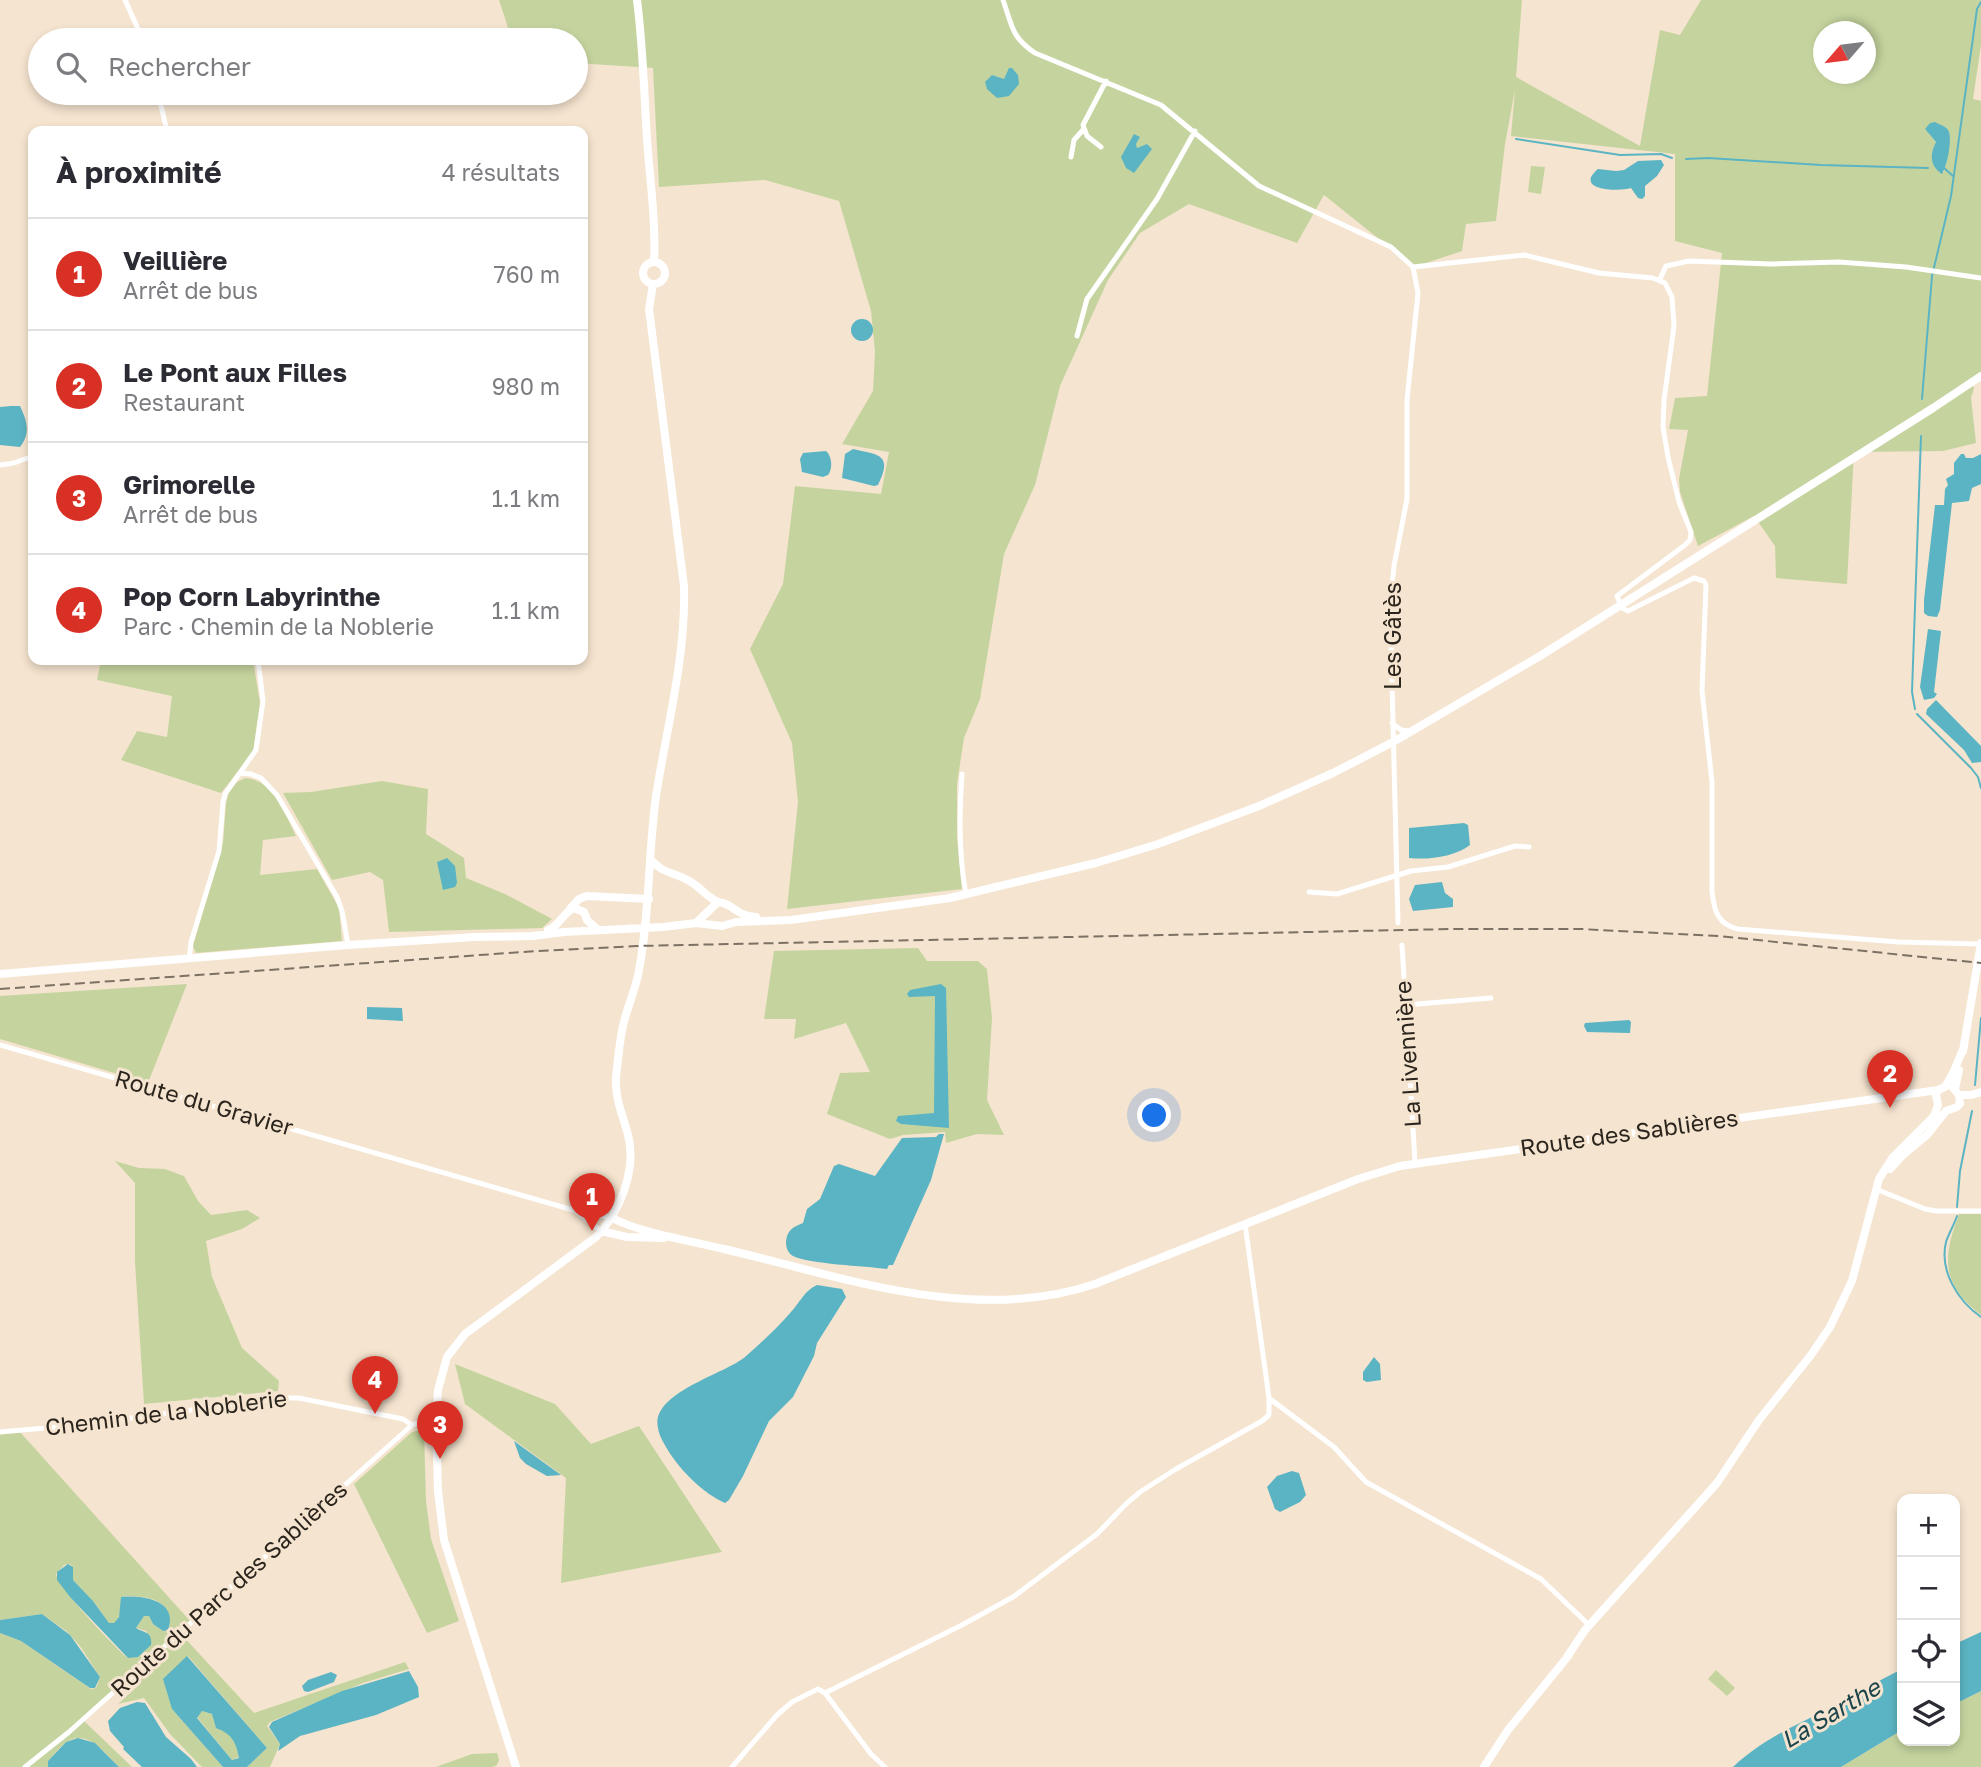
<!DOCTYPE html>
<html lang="fr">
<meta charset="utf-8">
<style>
:root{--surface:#fff;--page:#f7f7f7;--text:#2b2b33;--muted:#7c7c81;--line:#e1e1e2;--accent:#d93025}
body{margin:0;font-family:"Golos Text",sans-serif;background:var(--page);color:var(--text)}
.controls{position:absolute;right:21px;bottom:21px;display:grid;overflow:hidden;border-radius:14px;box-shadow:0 4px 10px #0003}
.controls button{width:63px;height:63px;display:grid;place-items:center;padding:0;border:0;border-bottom:2px solid var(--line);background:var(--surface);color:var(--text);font:35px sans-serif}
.compass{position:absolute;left:1813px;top:21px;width:63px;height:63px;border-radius:50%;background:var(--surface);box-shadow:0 4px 10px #0003;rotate:242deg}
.you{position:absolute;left:1155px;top:1116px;width:24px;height:24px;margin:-18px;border:5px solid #fff;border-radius:50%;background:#1a73e8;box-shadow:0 0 0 10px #1a73e833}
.badge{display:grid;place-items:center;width:46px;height:46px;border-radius:50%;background:var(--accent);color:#fff;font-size:23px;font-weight:700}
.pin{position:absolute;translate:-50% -58px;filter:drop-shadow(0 2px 4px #0008)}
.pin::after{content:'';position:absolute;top:37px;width:24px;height:21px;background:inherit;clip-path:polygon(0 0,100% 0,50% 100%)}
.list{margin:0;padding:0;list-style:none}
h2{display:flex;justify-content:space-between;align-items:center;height:91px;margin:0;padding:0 28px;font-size:30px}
h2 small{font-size:23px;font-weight:400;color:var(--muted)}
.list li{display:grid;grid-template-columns:46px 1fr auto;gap:21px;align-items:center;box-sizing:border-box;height:112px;padding:0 28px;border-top:2px solid var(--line)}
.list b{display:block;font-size:26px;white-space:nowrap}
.list p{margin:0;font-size:23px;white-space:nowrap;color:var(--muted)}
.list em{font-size:23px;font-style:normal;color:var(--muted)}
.icon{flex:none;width:38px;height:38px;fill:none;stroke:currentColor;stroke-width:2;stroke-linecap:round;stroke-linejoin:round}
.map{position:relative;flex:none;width:1981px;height:1767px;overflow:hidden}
.search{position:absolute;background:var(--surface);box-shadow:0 4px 10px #0003;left:28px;top:28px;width:560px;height:77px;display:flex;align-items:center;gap:18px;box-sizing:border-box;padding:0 24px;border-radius:38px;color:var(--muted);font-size:26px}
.panel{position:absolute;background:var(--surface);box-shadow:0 4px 10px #0003;left:28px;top:126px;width:560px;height:539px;border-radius:14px}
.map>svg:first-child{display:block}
.green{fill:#c5d49f;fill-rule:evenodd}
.water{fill:#5bb4c3;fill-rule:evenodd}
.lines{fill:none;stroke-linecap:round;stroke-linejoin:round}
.stream{stroke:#5bb4c3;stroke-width:2}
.street{stroke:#fff;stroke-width:5}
.secondary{stroke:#fff;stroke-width:8}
.rail{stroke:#7c7164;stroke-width:2;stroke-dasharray:10 5;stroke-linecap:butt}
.labels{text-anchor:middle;stroke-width:6;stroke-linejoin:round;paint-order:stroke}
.street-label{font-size:23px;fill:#2b251d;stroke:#f5e4cf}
.water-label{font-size:24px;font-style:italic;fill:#1b444b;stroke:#f5e4cf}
</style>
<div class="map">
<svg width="1981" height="1767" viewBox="0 0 1981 1767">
<rect width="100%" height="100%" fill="#f5e4cf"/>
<path class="green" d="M499,0H1522L1516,77L1640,146L1660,30L1680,35L1701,0H1981V45L1973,99L1981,101V372L1970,381L1974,388L1971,398L1976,443L1943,451L1854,452L1847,584L1776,578L1775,546L1754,516L1698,546L1680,492L1679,479L1688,430L1669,429L1675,398L1707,396L1722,253L1675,241V154L1511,136L1515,90L1505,144L1496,221L1466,224L1462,251L1414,267L1324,195L1297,243L1189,204L1140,233L1108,280L1060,386L1035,485L1004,554L980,699L964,738L957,784V837L962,889L787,909L798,802L792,743L750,649L783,584L795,486L881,494L889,452L842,444L873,391L875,352L871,311L839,201L765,180L659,187L653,68L576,63V40H512ZM1824,32H1866V74H1824ZM1928,127H1945L1949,133L1944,172H1939L1932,161L1936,142L1925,129Z
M1531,166L1545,167L1541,194L1528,192Z
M101,660H253L260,703L253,752L221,793L121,760L137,731L167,737L172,696L97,680Z
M245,778C274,780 285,814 296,836L263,840L260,875L317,869L339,908L342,941L196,953L193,946L223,843L226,803L229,792L237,782Z
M382,781L428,789L426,834L464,858L466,878L505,894L552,919L542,928L389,932L383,880L370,872L332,880L283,793L311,792Z
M918,948L927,961H978L987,969L992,1018L987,1100L1004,1135L977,1134L946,1143L945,1132L903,1135L890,1139L827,1114L840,1073L870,1072L846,1023L794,1039L796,1019H764L774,951Z
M187,984L148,1083L0,1039V996Z
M115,1161L139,1168L165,1169L184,1176L198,1201L211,1215L247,1210L260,1218L242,1229L206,1241L212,1277L242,1348L279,1381L278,1391L144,1404L135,1262V1183Z
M1959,1214H1981V1315C1940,1284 1943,1257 1959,1214Z
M455,1364L555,1404L591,1444L639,1426L722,1552L561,1583L566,1478L465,1404Z
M424,1429L426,1501L431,1539L459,1621L427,1633L354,1484L412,1432Z
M0,1431L20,1432L191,1622L83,1720L132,1767H119C107,1755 88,1729 68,1741C60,1746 54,1755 48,1761V1767H0V1633L21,1641L91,1689L96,1688L100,1677L80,1646L66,1631L42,1614L0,1620ZM70,1564L73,1567V1580L93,1601L109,1623H114L118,1619L124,1596C145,1596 174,1598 169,1628L163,1631L153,1624L149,1616H144L136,1628L146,1631L151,1642L128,1658C115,1648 57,1586 56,1574L64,1565Z
M181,1634L254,1713L405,1662L409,1669L363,1683L270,1722L267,1726L280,1744L270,1767H247L267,1748L188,1656L172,1709L223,1767H202L170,1734L144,1698L118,1704L141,1683L139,1673Z
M1716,1670L1735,1688L1727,1696L1708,1679Z
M1981,1691V1767H1841L1902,1730V1741H1955V1704Z
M202,1711L212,1714L235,1740L239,1757L232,1760L197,1717Z
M497,1753L499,1760L497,1765L493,1767H436L472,1754Z"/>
<path class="water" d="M1009,68H1012L1018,75L1019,84L1009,96L997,98L987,89L985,82L992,75L1004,79Z
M1935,122C1940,125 1947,126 1949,132C1952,142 1947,166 1942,174C1929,165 1930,154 1936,142L1925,129L1930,123Z
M1134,134L1140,137L1136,144L1137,148L1147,144L1152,149L1134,173L1126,168L1121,157Z
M1661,160L1664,165L1657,176L1645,186V196L1642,199L1638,198L1631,188C1618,192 1573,190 1598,169L1616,171L1624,170L1638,161Z
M851 330a11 11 0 1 1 22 0a11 11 0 1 1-22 0Z
M11,406H20C27,421 31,433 20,447L0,445V407Z
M853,449C879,455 893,454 878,485L874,486L842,478L845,454Z
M826,451C832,456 833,469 828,475L823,477L802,472L800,459L803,453Z
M1961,454H1964L1966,458H1973L1981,454V484L1972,488L1969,501L1952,503L1940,610L1937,617L1928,616L1924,613V600L1935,505H1944L1945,489L1948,485L1946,479L1954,474V463Z
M1928,629L1941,631L1934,692L1937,694L1934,698L1924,700L1920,687Z
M1936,700L1981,746V762L1972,763L1964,750L1926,714L1927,709Z
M1464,823L1468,825L1470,845C1454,857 1429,860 1409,858V828Z
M447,858L455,866L457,883L455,887L443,890L437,862Z
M1442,882L1445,893L1453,899V907L1413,911L1409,899L1415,885Z
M941,984L946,988L949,1128L901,1124L896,1121L898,1116L934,1113L935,996L909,997L907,994L910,990Z
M367,1007L402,1008L403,1021L367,1019Z
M1629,1020L1631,1022L1630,1033L1587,1032L1584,1026L1585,1023Z
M939,1134H944L931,1180L893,1265H889L887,1269C865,1266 809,1264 793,1256C788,1253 786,1248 786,1242C787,1230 793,1227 803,1223L807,1209L820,1199L834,1166L839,1164L875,1176L902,1138L936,1137Z
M817,1285L842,1289L846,1297L817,1343L814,1356L793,1397L769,1421L743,1476L729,1500L725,1503C703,1493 682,1472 669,1452C665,1445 659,1436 658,1428C650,1393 725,1374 745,1357C761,1343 777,1328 791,1312C800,1302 805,1290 817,1285Z
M1374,1357L1380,1364L1381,1380L1367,1382L1363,1380V1372Z
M514,1441L561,1475L547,1476L526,1464L520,1458Z
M1292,1471L1299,1473L1306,1495L1300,1502L1280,1512L1275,1509L1267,1487L1277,1476Z
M68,1564L73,1567V1580L93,1601L109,1623H114L119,1617L121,1597C142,1595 179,1600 168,1630L163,1631L153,1624L149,1616H144L136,1628C143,1633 153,1631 151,1645L138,1657L128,1658L70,1597L57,1580V1572Z
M42,1614L70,1635L100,1677L95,1688H90L21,1641L0,1633V1620Z
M1981,1632V1691L1955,1704V1644Z
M187,1656L267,1748L247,1767H223L172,1709L163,1679ZM202,1711L212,1714L216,1728C232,1734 236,1742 239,1758L232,1760L197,1718Z
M1902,1669V1730L1841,1767H1733C1764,1738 1793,1727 1830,1708C1854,1695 1878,1681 1902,1669Z
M409,1671L418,1687L419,1697L376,1715L300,1736L278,1751L280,1744L269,1727L272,1722L342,1691Z
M331,1672L337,1675L334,1682L308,1692L304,1691L302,1686L308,1680Z
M137,1702L145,1703L166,1737L191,1759L197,1767H142L123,1749L124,1747L110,1731L108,1721L120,1708Z
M78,1738L95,1743L119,1767H48V1761L66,1742Z"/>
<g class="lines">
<path class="stream" d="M1516,139L1620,155L1661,154L1672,158
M1686,159L1708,158L1821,165L1928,168
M1944,168L1953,176
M1922,399L1932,276L1951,196L1977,9L1981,2
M1915,709L1912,692L1921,436
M1917,714L1971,768L1978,777L1981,788
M1975,1085L1981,1018
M1957,1207L1960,1171L1972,1111
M1957,1216C1954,1225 1949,1233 1946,1242C1939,1271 1958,1301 1981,1317"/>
<path class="street" d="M125,0L143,40
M1003,0C1012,25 1011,37 1035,53L1161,105L1259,186L1391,247L1413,267L1418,293L1407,400V499L1394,566L1390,603L1398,923
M158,93L167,131
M1101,147L1087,136L1083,125L1106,81
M1071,157L1074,140L1083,130
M1413,267L1524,255L1599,273L1653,278L1665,283L1672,297L1674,326L1664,400L1663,427L1668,457L1679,502L1691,532L1690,540L1685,545L1617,596L1622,608L1628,611L1694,578L1704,581L1706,585L1702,691L1712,782V891C1714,910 1717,924 1738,929L1898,942L1981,944
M1660,279L1666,266L1689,261L1771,264L1839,262L1906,267L1981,278
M1077,336L1087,299L1157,199L1195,131
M0,465L14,463L33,456
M1392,723L1401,730L1411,731
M241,773L251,774L261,778L277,795L337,897L342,911L348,945
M962,774C959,813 959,856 966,895
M1309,892L1337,894L1411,871L1448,867L1515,846L1529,847
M1402,945L1415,1162
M189,959L191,942L219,851L223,802L225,794L256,750L263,701L258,660
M1405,1005L1491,998
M0,1045L573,1210L612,1218
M1876,1189L1925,1209L1936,1211H1981
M576,1211L601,1231
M1245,1224L1269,1398L1334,1447L1366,1482L1541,1579L1590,1626
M0,1432L80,1425L280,1398H299L403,1419L412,1425
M825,1693L962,1625L1013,1597L1097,1534L1126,1504L1140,1492L1176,1469L1262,1421L1269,1415V1399
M825,1693L871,1754L885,1767
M25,1767L69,1732L412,1425L428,1420H436
M732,1767L777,1715L792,1702L818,1689L825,1693"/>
<path class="secondary" d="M637,0C643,46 644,92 647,139C650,180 656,221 654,262
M643 273a11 11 0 1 1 22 0a11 11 0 1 1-22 0Z
M651,860C666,876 674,871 691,882C701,888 707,897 718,902
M570,909L579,899L587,896L649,899
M696,923L718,902C733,903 736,916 756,917
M548,930C560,926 562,913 574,908L584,912L587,920L598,930
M0,974L348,945L475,937L533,936L564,932L663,927L696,923L722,926L736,922L791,920L950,898L1096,863L1158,844L1259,806L1333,773L1393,742L1540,656L1933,408L1981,376
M1963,1051L1981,943
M1955,1089L1959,1070
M1959,1095H1971L1981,1092
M1890,1169L1903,1155L1927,1135L1946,1111L1957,1107L1960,1104L1959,1095L1953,1088
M612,1218C644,1234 688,1240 724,1249C843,1277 973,1325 1095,1284L1358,1179L1400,1166L1938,1090
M601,1231L627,1237L664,1238
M1567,1657L1585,1630L1717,1483L1759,1420L1811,1355L1830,1327L1852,1281L1879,1179L1893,1157L1934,1116L1938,1105L1936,1095L1938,1090L1945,1087L1953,1073L1964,1047
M516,1767L444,1540L438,1491L436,1420L438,1390L447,1357L465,1334L596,1237C620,1213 637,1169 628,1135C623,1115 615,1100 616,1078C618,1061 619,1043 623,1026C627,1007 636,989 639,970C650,912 648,854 656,796C667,726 686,657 684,586L649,309L653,284
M1484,1767L1508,1730L1569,1655"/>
<path class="rail" d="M0,989L537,951L636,946L1452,929H1581L1718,936L1981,963"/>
</g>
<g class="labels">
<g class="street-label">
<text transform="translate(1393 636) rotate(-90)" y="8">Les Gâtès</text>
<text transform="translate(1408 1054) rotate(-94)" y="8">La Livennière</text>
<text transform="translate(204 1103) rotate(16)" y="8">Route du Gravier</text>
<text transform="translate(1629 1133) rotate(-8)" y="8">Route des Sablières</text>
<text transform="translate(166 1413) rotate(-7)" y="8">Chemin de la Noblerie</text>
<text transform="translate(229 1589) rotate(-42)" y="8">Route du Parc des Sablières</text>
</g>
<g class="water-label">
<text transform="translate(1831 1714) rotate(-31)" y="8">La Sarthe</text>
</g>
</g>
</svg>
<div class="controls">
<button>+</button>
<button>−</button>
<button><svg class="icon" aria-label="locate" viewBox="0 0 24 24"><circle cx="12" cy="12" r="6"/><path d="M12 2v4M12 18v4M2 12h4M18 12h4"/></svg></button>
<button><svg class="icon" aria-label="layers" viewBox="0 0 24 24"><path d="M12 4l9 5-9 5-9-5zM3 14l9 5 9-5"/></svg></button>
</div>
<svg class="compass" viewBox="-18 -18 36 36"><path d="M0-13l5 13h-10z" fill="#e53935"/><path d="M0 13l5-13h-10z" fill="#7c7c81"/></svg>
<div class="you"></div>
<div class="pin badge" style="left:592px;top:1231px">1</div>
<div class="pin badge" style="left:1890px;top:1108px">2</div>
<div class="pin badge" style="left:440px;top:1459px">3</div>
<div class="pin badge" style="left:375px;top:1414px">4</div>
<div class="search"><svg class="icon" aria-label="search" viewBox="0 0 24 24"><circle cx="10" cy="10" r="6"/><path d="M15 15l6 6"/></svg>Rechercher</div>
<section class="panel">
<h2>À proximité<small>4 résultats</small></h2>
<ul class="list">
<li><span class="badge">1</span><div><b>Veillière</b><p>Arrêt de bus</p></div><em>760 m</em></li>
<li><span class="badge">2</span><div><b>Le Pont aux Filles</b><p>Restaurant</p></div><em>980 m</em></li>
<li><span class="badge">3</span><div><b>Grimorelle</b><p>Arrêt de bus</p></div><em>1.1 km</em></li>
<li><span class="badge">4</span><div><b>Pop Corn Labyrinthe</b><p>Parc · Chemin de la Noblerie</p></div><em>1.1 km</em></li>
</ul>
</section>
</div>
